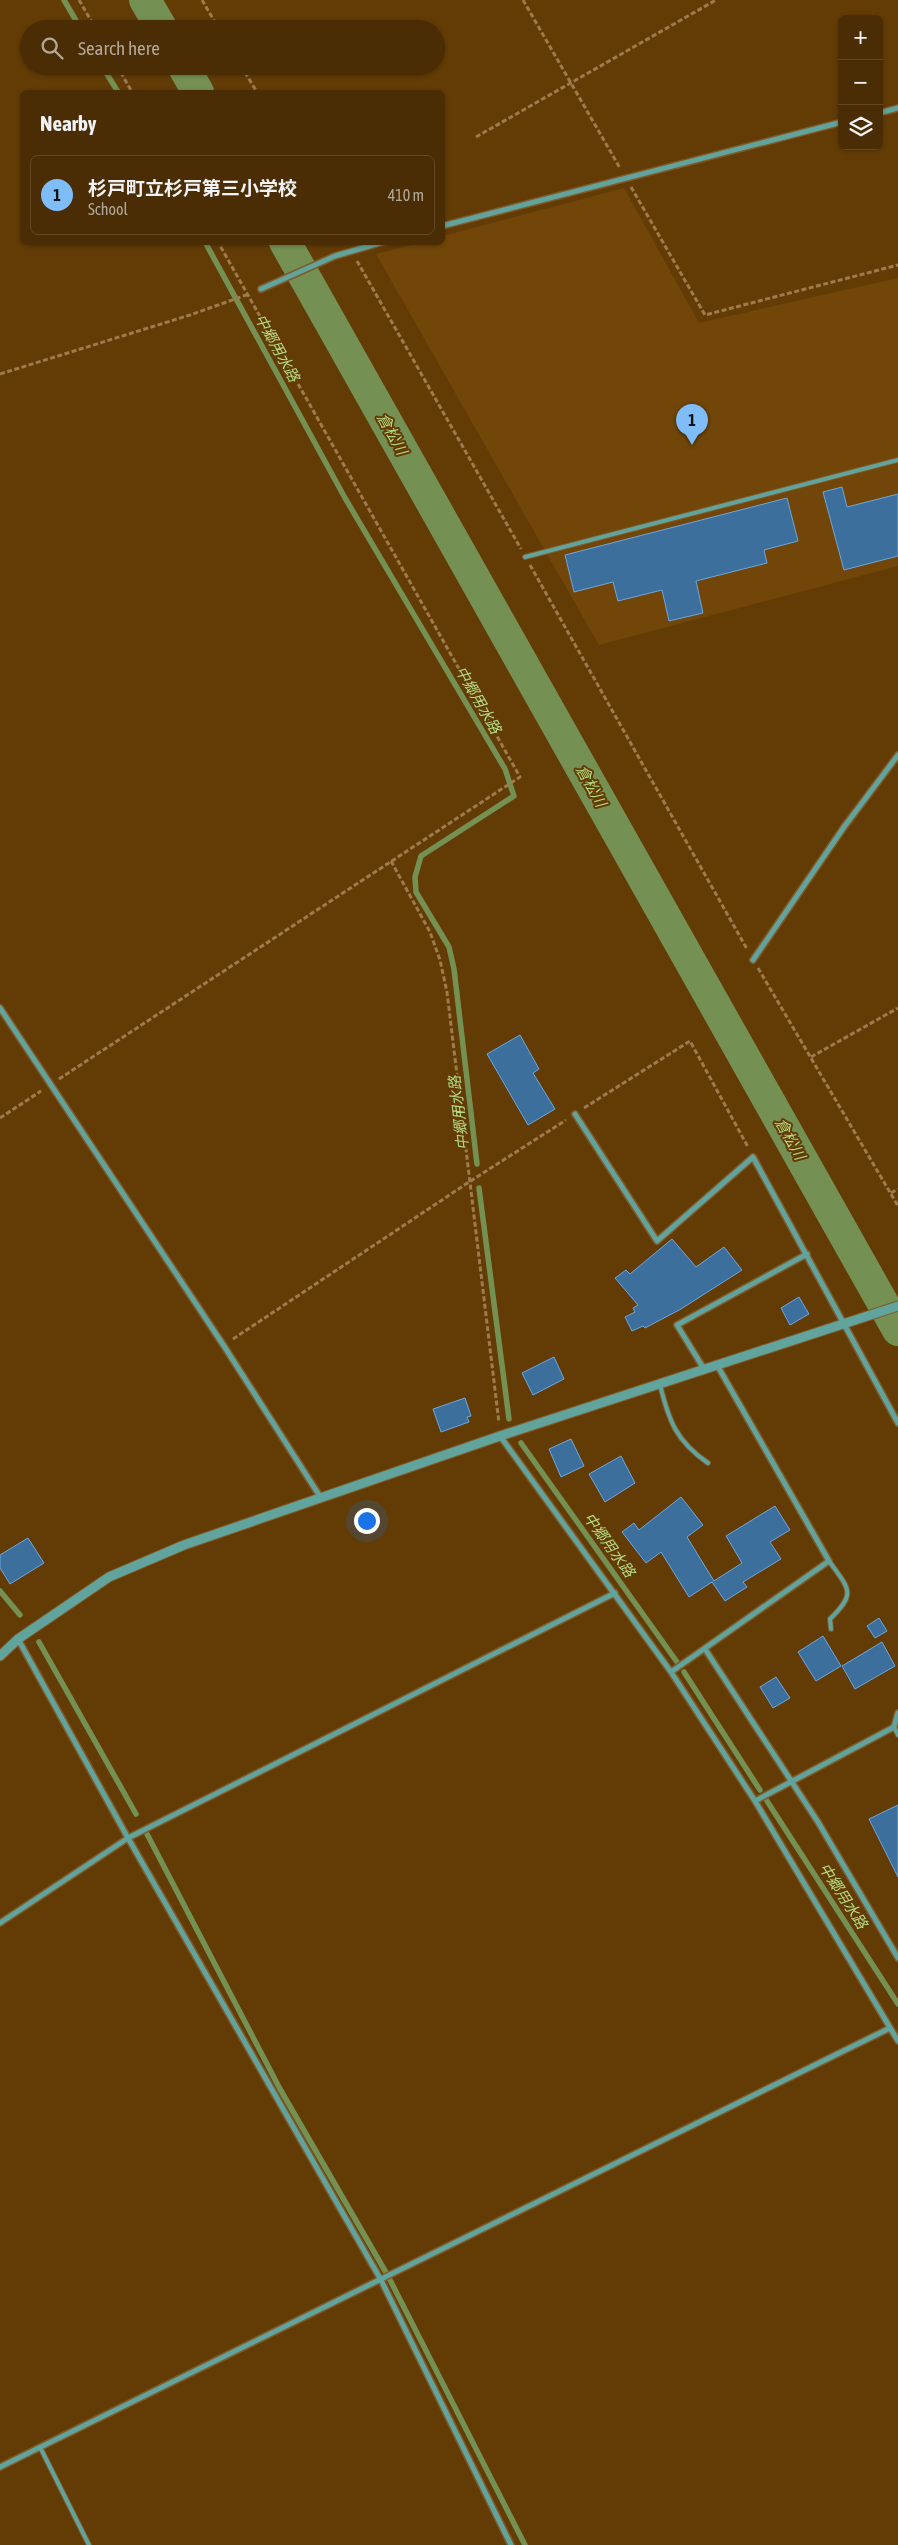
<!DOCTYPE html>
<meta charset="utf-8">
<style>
:root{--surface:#4a2d04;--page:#51350e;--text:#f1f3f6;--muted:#b2a89a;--line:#614926;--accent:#7fbdf9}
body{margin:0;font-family:"Asap Condensed","Noto Sans JP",sans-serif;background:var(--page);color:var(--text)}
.controls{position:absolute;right:15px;top:15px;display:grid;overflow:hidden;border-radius:8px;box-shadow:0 1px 4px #0004}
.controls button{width:45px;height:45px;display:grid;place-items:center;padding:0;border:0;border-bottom:1px solid var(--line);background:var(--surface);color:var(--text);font:25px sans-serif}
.you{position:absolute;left:366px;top:1520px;width:18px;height:18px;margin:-12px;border:4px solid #fff;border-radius:50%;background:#1a73e8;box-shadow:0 0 0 8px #1a73e833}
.badge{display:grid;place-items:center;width:32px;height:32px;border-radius:50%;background:var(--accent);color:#111;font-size:16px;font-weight:700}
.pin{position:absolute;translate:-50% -41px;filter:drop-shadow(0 1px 2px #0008)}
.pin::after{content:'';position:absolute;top:26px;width:18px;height:15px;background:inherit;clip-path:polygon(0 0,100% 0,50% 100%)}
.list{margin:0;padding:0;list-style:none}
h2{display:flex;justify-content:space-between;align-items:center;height:65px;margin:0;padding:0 20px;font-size:21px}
h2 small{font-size:16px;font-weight:400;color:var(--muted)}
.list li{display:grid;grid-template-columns:32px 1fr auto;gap:15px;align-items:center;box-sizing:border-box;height:80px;margin:0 10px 10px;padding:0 10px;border:1px solid var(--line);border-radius:8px}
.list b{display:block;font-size:19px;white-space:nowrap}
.list p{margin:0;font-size:16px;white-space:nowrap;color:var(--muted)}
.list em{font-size:16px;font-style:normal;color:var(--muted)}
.icon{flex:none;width:28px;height:28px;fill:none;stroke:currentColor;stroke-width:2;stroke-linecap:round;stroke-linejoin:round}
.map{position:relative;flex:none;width:898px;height:2545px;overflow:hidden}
.search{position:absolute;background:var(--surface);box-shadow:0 1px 4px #0004;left:20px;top:20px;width:425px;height:55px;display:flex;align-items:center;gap:12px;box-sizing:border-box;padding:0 18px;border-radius:28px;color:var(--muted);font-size:19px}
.panel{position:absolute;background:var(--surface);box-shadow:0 1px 4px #0004;left:20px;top:90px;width:425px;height:155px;border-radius:8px}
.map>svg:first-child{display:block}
.built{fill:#714608}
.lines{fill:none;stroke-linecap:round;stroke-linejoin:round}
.stream{stroke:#759053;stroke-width:5.5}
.river{stroke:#759053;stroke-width:32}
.building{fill:#3d6f9d;stroke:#6ca7e0}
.service-casing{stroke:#805b29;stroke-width:6}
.minor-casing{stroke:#805b29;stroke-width:8}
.tertiary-casing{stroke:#805b29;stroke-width:11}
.path{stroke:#9e7b4e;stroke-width:3;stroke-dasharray:5 2.5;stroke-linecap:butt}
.service{stroke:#61a39d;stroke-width:4}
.minor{stroke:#61a39d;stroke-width:5}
.tertiary{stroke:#61a39d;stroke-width:9}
.labels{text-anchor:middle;stroke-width:4;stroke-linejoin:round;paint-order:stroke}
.water-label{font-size:15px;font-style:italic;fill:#b3da83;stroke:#633c05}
</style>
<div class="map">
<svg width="898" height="2545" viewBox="0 0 898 2545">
<rect width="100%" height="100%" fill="#633c05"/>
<path class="built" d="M624,188L699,323L898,278V566L599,645L376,254L419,243L442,242L443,236Z"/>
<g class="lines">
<path class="stream" d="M64,0L81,29
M102,66L118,92
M205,242L345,498L505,769L514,796L421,856L415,877L416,892L449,947L454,969L477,1164
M479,1188L509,1419
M521,1443L677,1662
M0,1591L20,1615
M39,1642L136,1814
M684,1672L760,1790
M767,1801L898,2004
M147,1834L280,2089L388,2276L525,2545"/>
<path class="river" d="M145,0L162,29
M183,66L198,92
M285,242L898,1330"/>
</g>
<path class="building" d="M842,487L847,507L898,494V556L844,570L823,492Z
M787,498L798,541L764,550L767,563L696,581L703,613L669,621L662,590L618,601L613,582L574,592L565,555Z
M520,1035L539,1069L533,1073L555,1109L528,1125L487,1054Z
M672,1239L696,1267L724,1247L742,1270L681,1309L645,1328L643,1326L632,1331L625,1317L635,1312L633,1308L638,1305L615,1278L626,1270L630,1274Z
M799,1297L809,1314L790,1325L781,1308Z
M554,1357L564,1379L533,1395L522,1373Z
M465,1398L471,1416L467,1417L469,1422L441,1432L433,1409Z
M571,1439L584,1466L561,1477L549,1449Z
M621,1456L635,1483L605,1502L589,1474Z
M681,1497L703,1525L687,1537L714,1581L742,1563L726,1536L775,1506L790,1530L770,1542L781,1559L743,1582L747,1587L725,1601L712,1582L689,1597L661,1552L646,1563L622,1532L634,1523L639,1530Z
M28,1538L44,1563L10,1584L0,1568V1555Z
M879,1618L887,1631L875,1638L867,1626Z
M823,1636L841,1666L816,1681L798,1652Z
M882,1642L895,1666L855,1689L842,1666Z
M776,1677L790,1698L773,1708L760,1687Z
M898,1805V1877L869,1819Z"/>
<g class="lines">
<g class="service-casing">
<path id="service" d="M525,557L898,460
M660,1385C669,1421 676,1441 708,1463
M829,1561C849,1589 857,1593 830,1619L831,1629
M894,1727L898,1735
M40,2447L89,2545"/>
</g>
<g class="minor-casing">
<path id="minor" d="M879,113L898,108
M442,226L842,122
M261,289L335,256L383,242
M753,960L844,827L898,755
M0,1008L224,1346L321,1498
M575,1114L657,1241L753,1157L898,1423
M704,1369L677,1325L807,1254
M500,1436L671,1672L755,1801L898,2041
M18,1639L128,1838L381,2280L511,2545
M705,1649L818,1822L898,1958
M671,1672L829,1561L717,1365
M755,1801L894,1727L898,1713
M0,1923L128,1838L615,1593
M0,2467L890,2028"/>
</g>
<g class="tertiary-casing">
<path id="tertiary" d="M0,1656L18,1639L109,1577L184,1545L500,1436L898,1306"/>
</g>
<path class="path" d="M79,0L96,29
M202,0L219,29
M523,0L620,168
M117,66L132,92
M241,66L257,92
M476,137L716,0
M631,187L705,315L898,265
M357,261L521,549
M0,374L190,315L249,294
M530,565L747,949
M391,861L430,932L440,960L447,992L499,1423
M758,968L898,1206
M811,1057L898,1008
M59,1079L520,777L218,242
M584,1108L690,1041L748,1147
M0,1118L41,1091
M891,1193L898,1189
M233,1339L469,1182L566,1120"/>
<use href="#service" class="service"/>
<use href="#minor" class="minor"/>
<use href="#tertiary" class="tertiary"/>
</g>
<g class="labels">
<g class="water-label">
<text transform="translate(277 348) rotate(61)" y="5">中郷用水路</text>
<text transform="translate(392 434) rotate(61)" y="5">倉松川</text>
<text transform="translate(478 700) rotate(60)" y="5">中郷用水路</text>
<text transform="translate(591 786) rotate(61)" y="5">倉松川</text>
<text transform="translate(459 1113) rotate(-97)" y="5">中郷用水路</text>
<text transform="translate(790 1139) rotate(61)" y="5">倉松川</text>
<text transform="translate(609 1545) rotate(54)" y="5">中郷用水路</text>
<text transform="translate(843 1896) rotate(57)" y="5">中郷用水路</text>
</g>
</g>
</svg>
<div class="controls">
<button>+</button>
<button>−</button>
<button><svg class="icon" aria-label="layers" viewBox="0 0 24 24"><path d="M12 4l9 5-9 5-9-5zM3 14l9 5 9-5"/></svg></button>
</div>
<div class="you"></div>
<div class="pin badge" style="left:692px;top:445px">1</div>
<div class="search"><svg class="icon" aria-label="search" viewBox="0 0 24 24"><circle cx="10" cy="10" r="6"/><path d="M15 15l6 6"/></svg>Search here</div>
<section class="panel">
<h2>Nearby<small></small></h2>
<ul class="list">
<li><span class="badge">1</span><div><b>杉戸町立杉戸第三小学校</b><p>School</p></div><em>410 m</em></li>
</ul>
</section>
</div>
